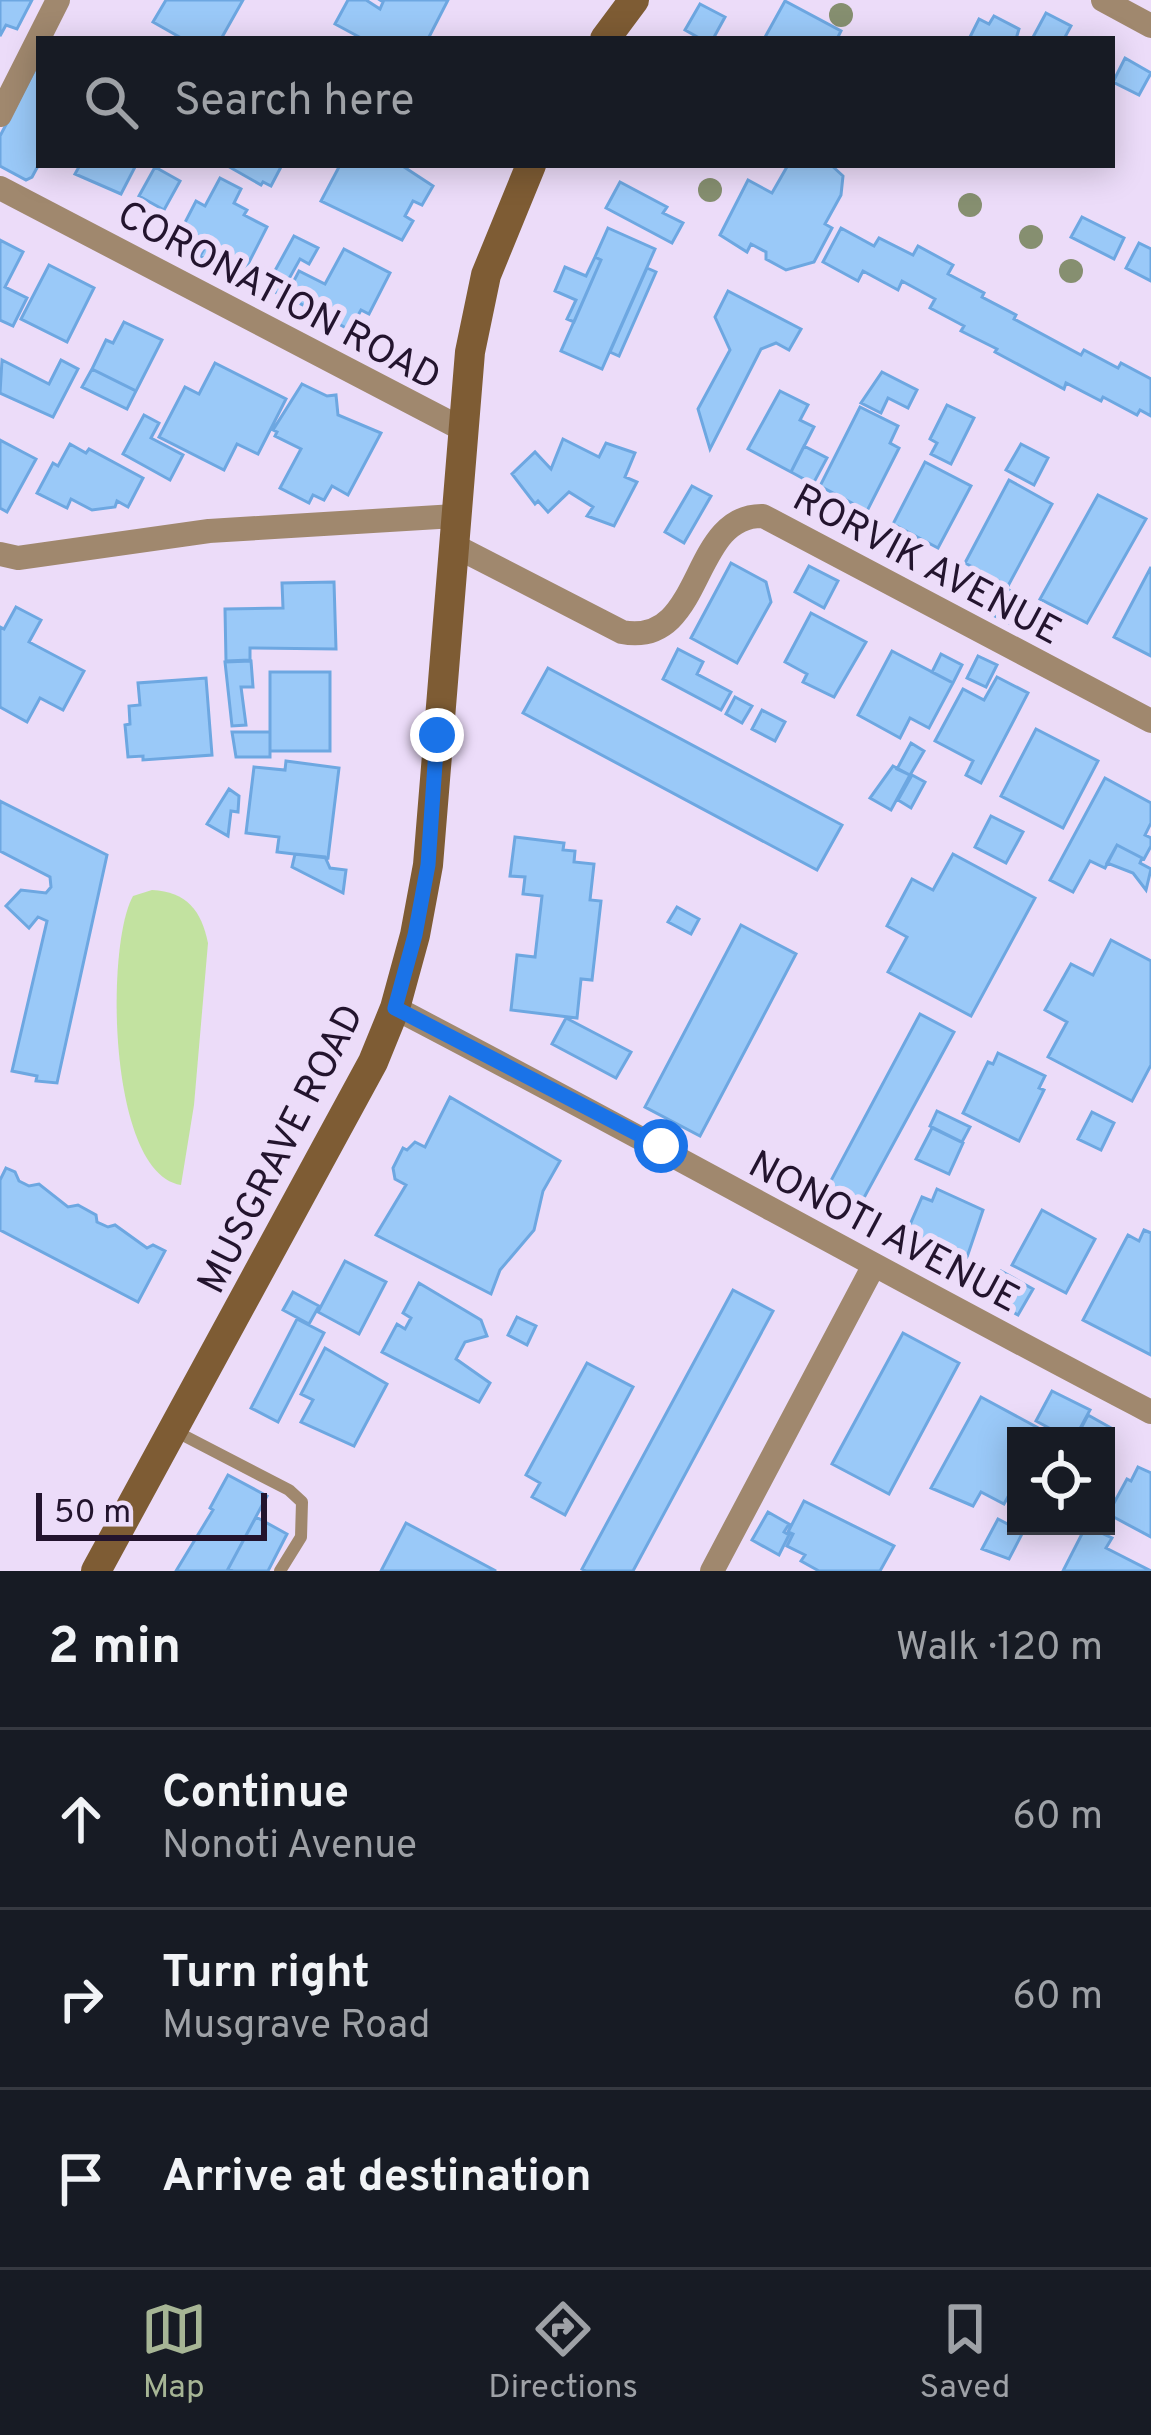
<!DOCTYPE html>
<meta charset="utf-8">
<style>
:root{--surface:#171b24;--page:#242831;--text:#f1f3f6;--muted:#9ea1a6;--line:#363941;--accent:#a6b595}
body{margin:0;font-family:Overpass,sans-serif;background:var(--page);color:var(--text)}
.controls{position:absolute;right:36px;bottom:36px;display:grid;overflow:hidden;border-radius:0px;box-shadow:0 6px 30px #0003}
.controls button{width:108px;height:108px;display:grid;place-items:center;padding:0;border:0;border-bottom:3px solid var(--line);background:var(--surface);color:var(--text);font:60px sans-serif}
.scale{position:absolute;left:36px;bottom:30px;width:231px;box-sizing:border-box;padding-left:12px;border:6px solid #23142e;border-top:0;font-size:33px;line-height:42px;white-space:nowrap;color:#23142e;-webkit-text-stroke:9px #ecdcf9;paint-order:stroke}
.stop{position:absolute;width:36px;height:36px;margin:-27px;border:9px solid #1a73e8;border-radius:50%;background:#fff}
.stop.end{background:#1a73e8;border-color:#fff;box-shadow:0 3px 12px #0008}
.list{margin:0;padding:0;list-style:none}
h2{display:flex;justify-content:space-between;align-items:center;height:156px;margin:0;padding:0 48px;font-size:51px}
h2 small{font-size:39px;font-weight:400;color:var(--muted)}
.list li{display:grid;grid-template-columns:78px 1fr auto;gap:36px;align-items:center;box-sizing:border-box;height:180px;padding:0 48px;border-top:3px solid var(--line)}
.list b{display:block;font-size:45px;white-space:nowrap}
.list p{margin:0;font-size:39px;white-space:nowrap;color:var(--muted)}
.list em{font-size:39px;font-style:normal;color:var(--muted)}
.icon{flex:none;width:66px;height:66px;fill:none;stroke:currentColor;stroke-width:2;stroke-linecap:round;stroke-linejoin:round}
.map{position:relative;flex:none;width:1151px;height:1571px;overflow:hidden}
.search{position:absolute;background:var(--surface);box-shadow:0 6px 30px #0003;left:36px;right:36px;top:36px;height:132px;display:flex;align-items:center;gap:30px;box-sizing:border-box;padding:0 42px;border-radius:0px;color:var(--muted);font-size:45px}
.sheet{height:696px;background:var(--surface)}
nav{display:flex;justify-content:space-around;align-items:center;box-sizing:border-box;height:168px;border-top:3px solid var(--line);background:var(--surface);font-size:33px;color:var(--muted)}
nav a{display:grid;justify-items:center;gap:6px}
nav .on{color:var(--accent)}
.map>svg:first-child{display:block}
.green{fill:#c2e2a0}
.building{fill:#9ac9f8;stroke:#6da7e1;stroke-width:3}
.lines{fill:none;stroke-linecap:round;stroke-linejoin:round}
.lane{stroke:#a0886e;stroke-width:12}
.street{stroke:#a0886e;stroke-width:24}
.secondary{stroke:#7e5c34;stroke-width:30}
.tree{fill:#868f70}
.route{stroke:#1a73e8;stroke-width:15}
.labels{text-anchor:middle;stroke-width:12;stroke-linejoin:round;paint-order:stroke}
.street-label{font-size:39px;fill:#23142e;stroke:#ecdcf9}
</style>
<div class="map">
<svg width="1151" height="1571" viewBox="0 0 1151 1571">
<rect width="100%" height="100%" fill="#ecdcf9"/>
<path class="green" d="M152,890C187,892 201,910 208,943L194,1105L181,1185C108,1174 105,946 133,896Z"/>
<path class="building" d="M0,0H32L17,29L6,25L0,36Z
M166,0H243L221,39H183L153,22Z
M348,0H366L380,9L383,2L380,0H448L428,39H363L335,24Z
M785,1L841,31L837,39H764Z
M700,4L725,17L713,39H701L685,30Z
M1046,13L1071,26L1064,39H1032Z
M994,16L1019,29L1016,39H969L979,19L989,24Z
M1125,58L1151,73L1139,95L1113,82Z
M39,62V164L32,177L26,180L0,166V136Z
M80,165H136L121,194L75,174Z
M226,165H282L271,186L263,182L261,185Z
M340,165H401L433,186L422,205L413,201L405,216L413,221L402,240L321,201Z
M788,165H831L843,176L841,195L825,224L832,228L814,262L786,270L766,259V252L751,244L747,252L720,235L748,180L772,193Z
M155,167L180,181L164,210L139,196Z
M220,178L241,189L234,203L247,210L244,215L267,227L244,272L229,264L226,270L200,256L204,249L178,236L196,201L205,206Z
M620,182L667,207L663,213L683,223L672,243L606,208Z
M1082,217L1124,238L1114,259L1071,237Z
M608,228L655,249L602,369L561,351L601,260L595,257Z
M841,228L874,246L879,238L913,255L918,246L953,265L948,274L984,293L982,297L1016,315L1014,319L1081,355L1084,350L1118,368L1121,363L1151,379V416L1140,410L1137,415L1103,397L1101,401L1066,383L1064,389L995,352L997,349L961,331L964,326L930,308L935,299L902,281L898,290L863,271L858,281L823,262Z
M294,236L318,248L309,264L300,259L280,295L266,287Z
M0,240L23,252L5,287L27,298L13,326L0,320Z
M1139,243L1151,249V281L1126,268Z
M344,249L390,273L369,314L361,310L350,330L286,296L299,271L325,284Z
M595,257L601,260L574,322L567,319L576,300L555,291L565,267L586,276Z
M49,265L94,288L67,342L21,319Z
M647,268L656,272L619,356L610,352Z
M728,291L801,329L789,350L776,343L761,349L710,449L698,409L730,350L715,317Z
M124,322L162,340L136,391L92,369L106,340L113,343Z
M2,360L49,384L61,360L78,369L53,417L0,393Z
M215,363L286,399L258,454L237,444L224,470L159,437L185,387L199,394Z
M92,369L136,391L127,409L82,387Z
M882,372L917,390L908,408L888,398L881,413L861,403Z
M302,384L327,396L336,395L338,415L381,433L348,495L332,486L324,500L313,495L309,503L280,488L301,449L275,436L277,432L273,430Z
M780,391L808,405L800,420L814,427L791,472L748,449Z
M947,405L974,418L951,464L931,454L937,443L930,439Z
M860,407L898,426L890,443L899,448L867,511L820,486Z
M144,415L159,423L151,438L183,455L170,480L123,454Z
M563,439L599,457L606,443L635,453L625,477L637,482L614,526L587,516L593,507L569,492L548,512L538,501L535,504L512,474L535,452L551,469Z
M0,440L36,459L7,512L0,508Z
M70,444L86,453L89,449L143,478L128,507L117,501L115,507L92,510L71,499L67,508L37,493L53,463L58,466Z
M1021,444L1048,458L1034,485L1006,470Z
M804,446L827,458L813,484L791,472Z
M925,462L971,486L938,548L893,524Z
M1009,480L1052,504L1008,586L965,563Z
M692,486L711,496L684,543L665,532Z
M1098,495L1146,519L1087,623L1040,599Z
M731,563L766,582L771,602L737,663L691,638Z
M809,566L838,581L824,608L795,592Z
M1151,567V656L1114,637Z
M334,582L336,649L250,648V660L226,661L225,609L283,608L282,583Z
M1005,588L1031,601L1017,627L991,614Z
M16,607L41,620L29,642L84,671L63,710L40,698L27,722L0,707V627L4,629Z
M811,613L866,642L834,697L803,682L807,674L785,662Z
M678,649L703,662L697,674L731,692L721,710L663,679Z
M892,651L953,683L929,728L910,718L900,738L858,715Z
M941,654L962,665L953,683L932,672Z
M978,656L997,665L986,687L967,678Z
M251,661L253,687H241L246,725L232,726L225,662Z
M548,668L842,825L817,870L523,713Z
M270,672H330V751H270Z
M997,677L1028,693L981,783L966,775L973,761L935,741L963,689L984,700Z
M206,678L212,755L143,760V756L128,757L125,725L130,724L129,706L140,705L138,683Z
M735,697L752,706L742,723L726,714Z
M762,710L785,722L775,741L752,729Z
M1036,729L1098,761L1063,828L1001,796Z
M232,732H270V757H236Z
M911,743L924,751L910,775L897,769Z
M286,761L339,768L328,858L277,852L279,837L246,833L254,767L285,770Z
M893,766L910,775L891,810L870,798Z
M912,775L925,782L911,808L898,800Z
M1105,778L1151,803V823L1145,835L1151,838V846L1144,859L1117,845L1105,868L1090,861L1073,892L1050,880Z
M229,789L239,796L238,812L231,811L228,836L207,824Z
M0,801L107,855L57,1083L36,1081L37,1076L12,1071L47,921L38,917L29,928L6,906L21,890L46,893L51,887L50,877L0,851Z
M991,816L1023,832L1006,863L975,847Z
M515,837L564,843L563,850L575,851L574,862L594,864L590,900L601,901L592,980L581,979L577,1018L511,1010L517,955L535,957L542,896L523,894L525,877L510,876Z
M1117,845L1142,858L1140,863L1151,869L1146,890L1133,873L1107,863Z
M295,854L325,857L330,868L346,870L343,893L292,867Z
M953,854L1035,898L971,1016L888,972L907,937L887,926L912,879L933,890Z
M677,907L699,919L691,934L668,922Z
M741,925L796,954L700,1136L645,1107Z
M1111,940L1151,961V1065L1132,1101L1048,1057L1067,1022L1045,1010L1071,964L1093,975Z
M920,1014L954,1032L860,1205L827,1188Z
M566,1018L631,1052L616,1078L552,1044Z
M998,1053L1045,1076L1039,1088L1044,1090L1019,1141L963,1113L988,1062L993,1064Z
M450,1097L560,1161L543,1191L534,1230L500,1270L491,1294L376,1235L406,1185L395,1179L393,1168L403,1148L407,1150L415,1142L425,1147Z
M937,1111L970,1127L962,1142L930,1126Z
M1092,1112L1114,1123L1101,1150L1078,1139Z
M932,1128L963,1143L949,1174L916,1159Z
M6,1168L15,1172L19,1181L29,1186L39,1184L68,1207L78,1205L96,1215L97,1222L108,1227L115,1225L147,1248L153,1245L165,1251L138,1302L0,1230V1180Z
M937,1189L983,1210L964,1266L913,1243L919,1231L909,1227L922,1197L932,1201Z
M1042,1210L1095,1239L1066,1293L1012,1265Z
M1144,1230L1151,1233V1355L1083,1320L1128,1235L1139,1241Z
M345,1261L386,1282L359,1334L318,1312Z
M1001,1271L1033,1289L1018,1315L986,1297Z
M419,1283L481,1320L487,1336L465,1342L456,1359L490,1383L479,1402L382,1352L397,1324L405,1329L411,1318L403,1313Z
M733,1290L773,1311L633,1571H586L582,1569Z
M293,1292L319,1306L309,1324L283,1310Z
M517,1317L536,1326L527,1345L508,1335Z
M297,1319L324,1333L278,1422L251,1408Z
M903,1333L959,1363L889,1494L832,1464Z
M325,1348L387,1384L354,1446L301,1422L313,1400L301,1394Z
M587,1363L633,1387L565,1515L532,1497L540,1483L526,1475Z
M1052,1391L1090,1410L1076,1436H1064L1036,1421Z
M981,1397L1044,1431L1041,1436H1016V1482L1004,1504L981,1492L973,1506L931,1488Z
M1088,1415L1113,1429L1106,1442V1436H1077Z
M1138,1467L1151,1473V1537L1108,1514L1127,1479L1131,1481Z
M228,1475L267,1496L227,1571H176L213,1510L210,1508Z
M804,1501L894,1546L880,1571H819L801,1561L805,1555L787,1546L793,1534L788,1532Z
M768,1512L789,1524L784,1532L789,1535L779,1555L752,1540Z
M256,1517L287,1534L268,1571H233L228,1569Z
M998,1519L1023,1532L1009,1559L982,1549Z
M406,1523L496,1571H381Z
M1086,1526L1112,1538L1106,1548L1151,1571H1063Z"/>
<g class="lines">
<path class="lane" d="M175,1431L289,1490L302,1502L301,1537L280,1571"/>
<path class="street" d="M1103,0L1151,26
M0,115L58,0
M0,188L464,430
M453,545L622,632C705,648 689,514 763,516L1151,721
M0,554L18,558L209,531L455,516
M395,1008C649,1140 897,1280 1151,1412
M712,1571L873,1267"/>
<path class="secondary" d="M605,39L634,0
M96,1571L373,1062L395,1008L415,935L428,865L470,352L486,275L531,165"/>
</g>
<g class="tree">
<circle cx="841" cy="15" r="12"/>
<circle cx="710" cy="190" r="12"/>
<circle cx="970" cy="205" r="12"/>
<circle cx="1031" cy="237" r="12"/>
<circle cx="1071" cy="271" r="12"/>
</g>
<g class="lines">
<path class="route" d="M437,735L428,865L415,935L395,1008L661,1146"/>
</g>
<g class="labels">
<g class="street-label">
<text transform="translate(280 294) rotate(28)" y="14">CORONATION ROAD</text>
<text transform="translate(928 563) rotate(28)" y="14">RORVIK AVENUE</text>
<text transform="translate(279 1148) rotate(-63)" y="14">MUSGRAVE ROAD</text>
<text transform="translate(885 1230) rotate(28)" y="14">NONOTI AVENUE</text>
</g>
</g>
</svg>
<div class="controls">
<button><svg class="icon" aria-label="locate" viewBox="0 0 24 24"><circle cx="12" cy="12" r="6"/><path d="M12 2v4M12 18v4M2 12h4M18 12h4"/></svg></button>
</div>
<div class="scale">50 m</div>
<div class="stop" style="left:661px;top:1146px"></div>
<div class="stop end" style="left:437px;top:735px"></div>
<div class="search"><svg class="icon" aria-label="search" viewBox="0 0 24 24"><circle cx="10" cy="10" r="6"/><path d="M15 15l6 6"/></svg>Search here</div>
</div>
<section class="sheet">
<h2>2 min<small>Walk · 120 m</small></h2>
<ul class="list">
<li><svg class="icon" aria-label="ahead" viewBox="0 0 24 24"><path d="M12 20V5M6 11l6-6 6 6"/></svg><div><b>Continue</b><p>Nonoti Avenue</p></div><em>60 m</em></li>
<li><svg class="icon" aria-label="right" viewBox="0 0 24 24"><path d="M7 20v-9h11M14 6l5 5-5 5"/></svg><div><b>Turn right</b><p>Musgrave Road</p></div><em>60 m</em></li>
<li><svg class="icon" aria-label="arrive" viewBox="0 0 24 24"><path d="M6 21V4h12l-3 4 3 4H6"/></svg><div><b>Arrive at destination</b></div></li>
</ul>
</section>
<nav>
<a class="on"><svg class="icon" aria-label="map" viewBox="0 0 24 24"><path d="M3 6l6-2 6 2 6-2v14l-6 2-6-2-6 2zM9 4v14M15 6v14"/></svg>Map</a>
<a><svg class="icon" aria-label="directions" viewBox="0 0 24 24"><path d="M12 3l9 9-9 9-9-9zM9 14v-3h6M13 9l2 2-2 2"/></svg>Directions</a>
<a><svg class="icon" aria-label="saved" viewBox="0 0 24 24"><path d="M7 4h10v16l-5-4-5 4z"/></svg>Saved</a>
</nav>
